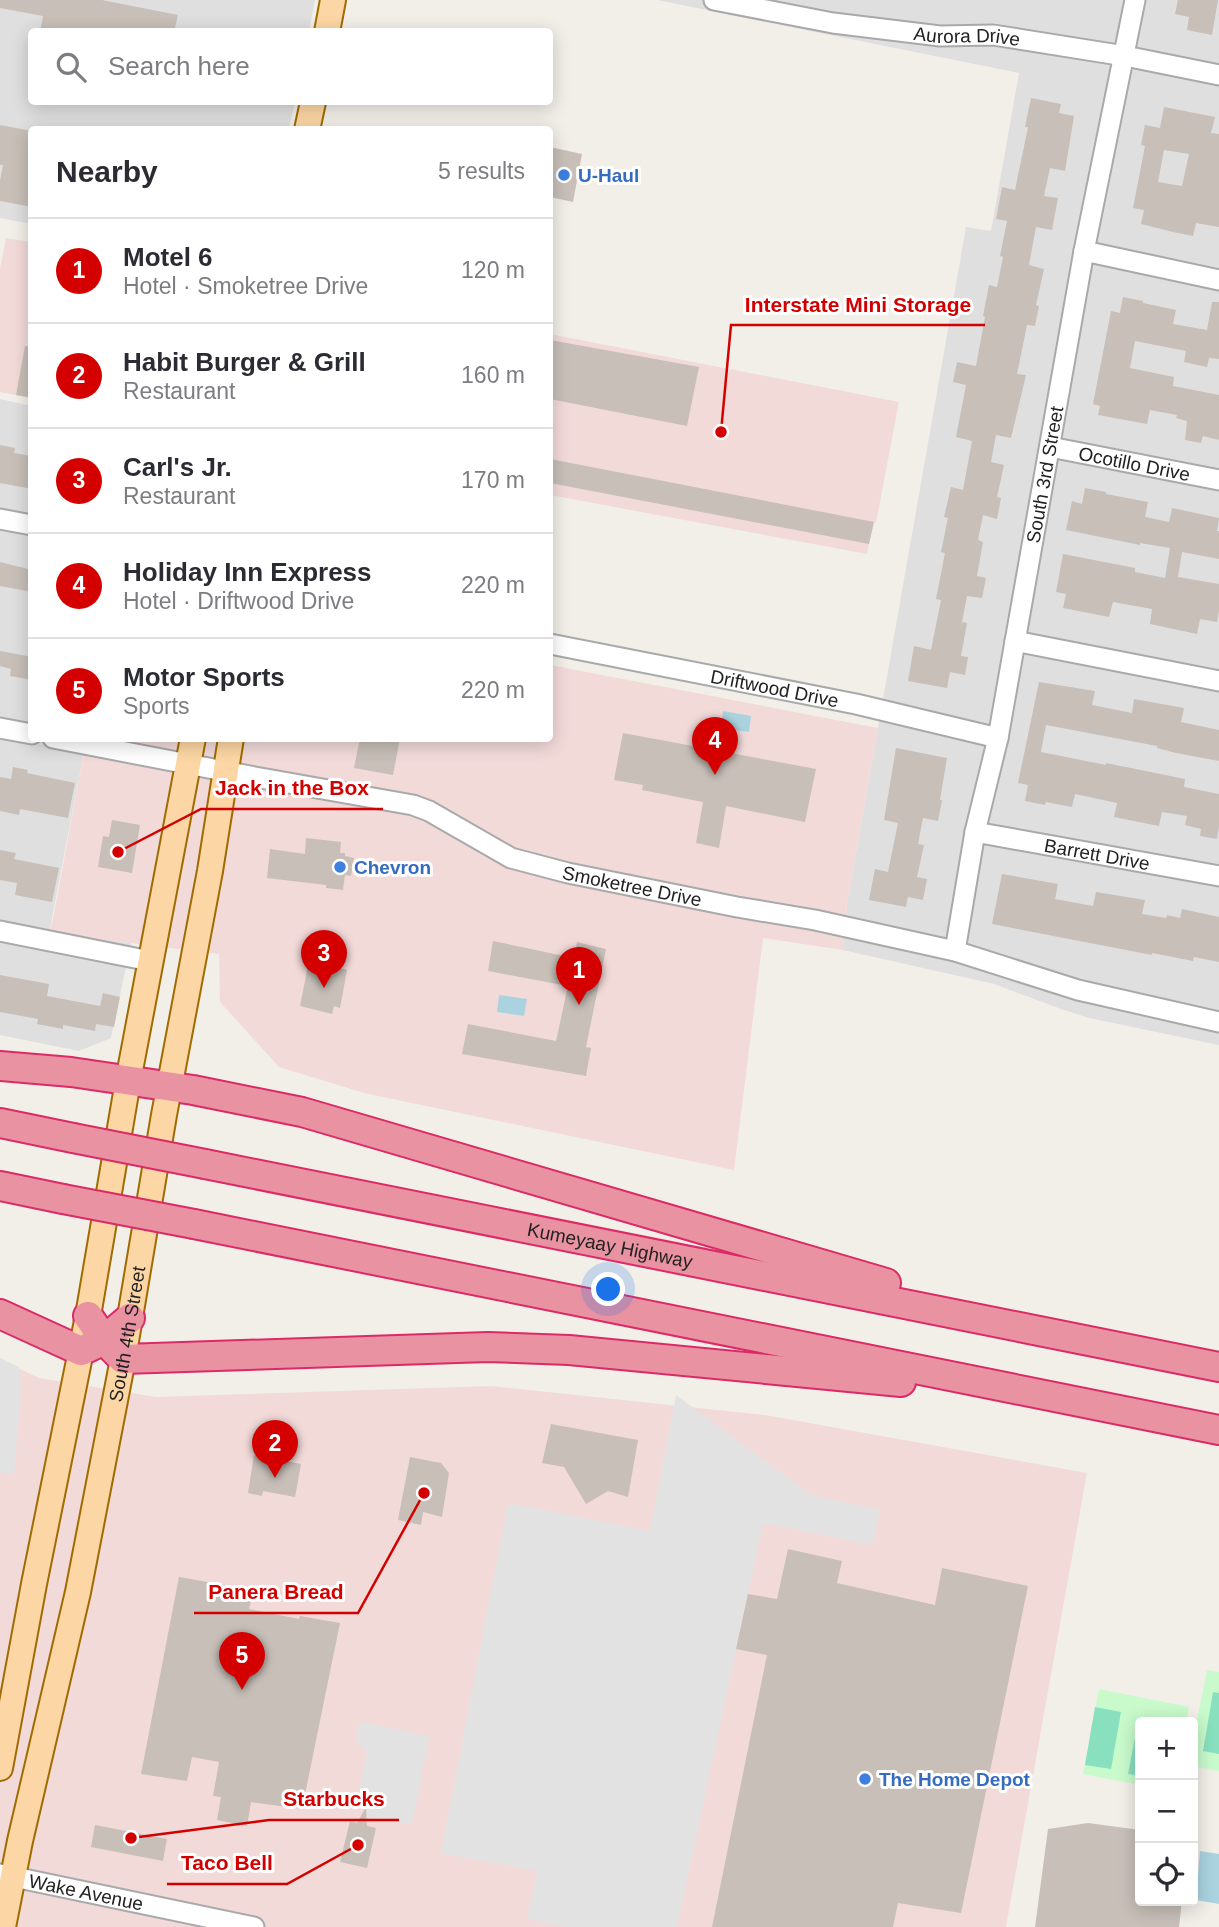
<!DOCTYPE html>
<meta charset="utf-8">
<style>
:root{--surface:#fff;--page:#f7f7f7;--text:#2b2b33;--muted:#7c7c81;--line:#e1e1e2;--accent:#d40000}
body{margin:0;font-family:Helvetica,sans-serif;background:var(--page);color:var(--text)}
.controls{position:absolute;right:21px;bottom:21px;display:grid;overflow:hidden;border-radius:7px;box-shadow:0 4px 18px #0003}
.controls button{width:63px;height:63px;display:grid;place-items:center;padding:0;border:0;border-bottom:2px solid var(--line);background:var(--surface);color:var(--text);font:35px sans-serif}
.you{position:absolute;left:609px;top:1290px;width:24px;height:24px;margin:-18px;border:5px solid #fff;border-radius:50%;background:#1a73e8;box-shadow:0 0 0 10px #1a73e833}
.badge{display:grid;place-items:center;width:46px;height:46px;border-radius:50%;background:var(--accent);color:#fff;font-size:23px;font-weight:700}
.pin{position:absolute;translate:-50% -58px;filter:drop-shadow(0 2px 4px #0008)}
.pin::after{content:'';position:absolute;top:37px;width:24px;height:21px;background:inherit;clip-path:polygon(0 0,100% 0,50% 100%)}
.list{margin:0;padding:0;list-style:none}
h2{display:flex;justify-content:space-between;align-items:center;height:91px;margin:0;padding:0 28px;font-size:30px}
h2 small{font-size:23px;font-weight:400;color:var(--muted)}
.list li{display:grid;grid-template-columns:46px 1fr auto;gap:21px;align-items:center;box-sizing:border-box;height:105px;padding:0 28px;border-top:2px solid var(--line)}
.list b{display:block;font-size:26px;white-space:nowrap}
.list p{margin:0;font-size:23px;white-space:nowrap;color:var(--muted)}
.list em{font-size:23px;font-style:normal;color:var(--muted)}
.icon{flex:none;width:38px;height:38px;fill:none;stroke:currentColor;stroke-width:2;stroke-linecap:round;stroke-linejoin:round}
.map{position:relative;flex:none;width:1219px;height:1927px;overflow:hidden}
.search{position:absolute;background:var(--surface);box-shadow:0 4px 18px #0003;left:28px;top:28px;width:525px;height:77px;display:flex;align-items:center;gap:18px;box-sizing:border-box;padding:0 24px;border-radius:7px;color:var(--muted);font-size:26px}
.panel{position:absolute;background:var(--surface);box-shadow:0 4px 18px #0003;left:28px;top:126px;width:525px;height:616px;border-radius:7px}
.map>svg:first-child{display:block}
.residential{fill:#e0dfdf}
.commercial{fill:#f2dad9}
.park{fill:#c8facc}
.pitch{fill:#88e0be}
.parking{fill:#e2e2e2}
.water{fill:#aad3df}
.building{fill:#c7bfb8;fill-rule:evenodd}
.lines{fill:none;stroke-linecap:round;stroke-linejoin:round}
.minor-casing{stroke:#a9a9a9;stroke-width:23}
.major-casing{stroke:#a06b00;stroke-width:28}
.highway-casing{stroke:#dc2a67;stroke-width:32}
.minor{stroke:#fff;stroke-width:19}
.major{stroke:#fcd6a4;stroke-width:24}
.highway{stroke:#e892a2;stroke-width:28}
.highway-bridge-casing{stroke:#dc2a67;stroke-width:32;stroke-linecap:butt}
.highway-bridge{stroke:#e892a2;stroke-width:28}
.shop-dot{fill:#3f7fe0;stroke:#fff;stroke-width:2.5}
.labels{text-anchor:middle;stroke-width:6;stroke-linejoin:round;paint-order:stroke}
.street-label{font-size:19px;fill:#222;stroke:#fff}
.shop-label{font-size:19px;font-weight:bold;fill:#366cbe;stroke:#fff;text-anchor:start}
.leader{fill:none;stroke:#d40000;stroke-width:2.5}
.callout-dot{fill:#d40000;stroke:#fff;stroke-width:2.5}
.callout-label{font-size:21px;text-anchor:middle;font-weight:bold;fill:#d40000;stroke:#fff;stroke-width:6;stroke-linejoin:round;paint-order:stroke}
</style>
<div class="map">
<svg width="1219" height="1927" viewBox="0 0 1219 1927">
<rect width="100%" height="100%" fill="#f2efe9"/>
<path class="residential" d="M0,0H315L309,31L32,32V102H295L289,129L32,130L31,224L0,218Z
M657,0H1219V1045L1089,1018L1061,1009L994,984L843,950L847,904L966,227L991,231L1019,73Z
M0,399L31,406L32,738L65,739L83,757L49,933L131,943L111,1038L79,1051L0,1035Z"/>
<path class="commercial" d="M6,238L31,242V398L0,392V269Z
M550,334L899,402L876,523H873L867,554L550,495Z
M550,665L878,728L847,904L843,950L763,938L734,1170L364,1093L279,1067L220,1002L219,954L49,933L53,919L83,757L65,739L550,738Z
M0,1360L39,1378L156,1397L492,1386L765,1415L1087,1473L1006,1927H0Z"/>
<path class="park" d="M1207,1670L1219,1672V1771L1193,1766V1740Z
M1099,1689L1189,1707L1186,1722H1140V1785L1083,1774Z"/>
<path class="pitch" d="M1213,1692L1219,1693V1754L1203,1751Z
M1095,1707L1121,1712L1111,1769L1085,1765Z
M1139,1717L1165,1722H1140V1776L1128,1774Z"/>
<path class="parking" d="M0,1358L19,1367L21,1389L14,1474L0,1472Z
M676,1395L811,1495L880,1510L872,1545L763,1523L677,1927H565L527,1919L537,1871L441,1853L507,1507L512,1504L650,1531Z
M359,1722L429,1736L412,1825L366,1816L368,1791L359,1789L367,1752L356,1740Z"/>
<path class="water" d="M723,711L751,716L749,732L721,728Z
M499,995L527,999L524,1016L497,1012Z
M1200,1851L1219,1854V1904L1196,1900Z"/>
<path class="building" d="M0,0H102L178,15L174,32H40L43,16L0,8Z
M1178,0H1218L1212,35L1187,30L1189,17L1175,14Z
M1031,98L1061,104L1059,113L1074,116L1065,171L1050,168L1044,196L1058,198L1052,230L1036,227L1029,265L1044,269L1036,305L1039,306L1035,326L1027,325L1017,374L1026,375L1011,438L996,435L991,462L1004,465L997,497L1001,498L997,519L983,515L978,540L983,542L977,576L986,578L982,598L967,596L962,622L967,623L961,656L968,657L965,675L950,672L947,688L908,681L914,646L931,650L941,600L936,599L945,553L941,552L948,518L944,517L951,487L963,490L972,441L956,437L966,385L953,382L957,362L976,366L985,317L983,316L989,285L997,287L1003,257L1000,256L1007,221L996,219L1002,187L1015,190L1028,127H1025Z
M1164,107L1215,117L1211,133L1219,134V227L1196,223L1193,236L1173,232L1141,224L1144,210L1133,208L1145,146L1141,145L1145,125L1160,128ZM1164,150L1189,154L1182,186L1158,182Z
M0,125L32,131V207L0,201V181L3,165H0Z
M550,147L582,154L573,202L550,197Z
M1123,297L1143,301V303L1176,310L1173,324L1207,330L1212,302H1219V359L1209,358L1207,367L1184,362L1186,351L1135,341L1130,368L1174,377L1173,386L1219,395V440L1203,436L1201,443L1185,440L1187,421L1176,418L1177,415L1150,410L1147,424L1098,415L1100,406L1093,404L1111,311L1120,313Z
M550,340L699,367L687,426L550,399Z
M25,346H32V398L16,395Z
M0,445L15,448L14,453L32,456V489L0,483Z
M550,459L874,522L869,544L550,483Z
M1085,488L1106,492V494L1148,502L1145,517L1169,522L1172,508L1219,518L1217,531H1219V559L1182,552L1178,577L1219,584V610L1217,622L1200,619L1197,634L1150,624L1152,609L1113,602L1109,617L1063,608L1066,594L1056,592L1063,554L1135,568V572L1165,578L1170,548L1140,543V545L1066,530L1072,501L1082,504Z
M0,562L32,570V592L0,586Z
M0,651L32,657V680L10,676L11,669L0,666Z
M1039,682L1095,691L1092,705L1132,713L1134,699L1184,708L1181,722L1219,730V761L1176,753L1157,748V746L1046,725L1041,752L1106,765V763L1185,779L1184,787L1219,794V826L1217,839L1200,836L1201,829L1185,825L1187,816L1162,812L1159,826L1114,817L1117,803L1075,794L1072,807L1046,802L1045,805L1025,801L1028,785L1018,783Z
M623,733L816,769L805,822L726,806L719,848L696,843L703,802L642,790L643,785L614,780Z
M360,738H400L393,775L354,768Z
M896,748L947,758L940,800H942L938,821L923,818L918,844L924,845L917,877L927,879L923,900L908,897L906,907L869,900L875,869L888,872L898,823L884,820Z
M13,767L28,770L27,773L75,783L68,818L20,809L19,815L0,811V777L11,779Z
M112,820L140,825L132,873L98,867L103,836L109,837Z
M306,838L341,842L340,853H345V856L354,858L351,876L345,875L343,890L326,888V885L267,878L270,849L305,854Z
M0,850L16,853L14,859L59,868L52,902L15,895L17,883L0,880Z
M1002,874L1058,884L1055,899L1093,906L1096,892L1145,900L1142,914L1166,918L1167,915L1180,918L1182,909L1219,917V962L1194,957L1193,961L1152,953V955L992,924Z
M493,941L574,958L577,942L606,949L586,1047L591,1048L586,1076L462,1054L468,1024L556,1041L568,986L488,971Z
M309,961L347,970L340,1008L334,1006L332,1014L300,1006Z
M0,975L49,984L47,996L100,1006L103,993L120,997L114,1027L96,1024L95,1031L63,1025V1029L37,1024L38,1019L0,1012Z
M551,1424L638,1440L628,1497L608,1491L586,1504L564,1467L542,1463Z
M254,1455L301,1464L295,1497L263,1491L262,1496L248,1493Z
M410,1457L441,1463L449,1473L442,1517L423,1512L421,1525L398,1520Z
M788,1549L842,1561L837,1583L935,1605L942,1568L1028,1586L961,1913L898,1903L893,1927H712L767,1655L736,1649L748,1594L777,1599Z
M179,1577L225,1585L222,1595L251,1601L249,1609L299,1619L300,1616L340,1623L302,1809L251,1802L247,1826L217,1820L221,1797L213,1796L219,1762L192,1757L187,1781L141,1774Z
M366,1807L367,1826L376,1828L367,1868L340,1862L350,1821L357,1823Z
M1088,1823L1140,1830V1901H1182L1179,1927H1035L1048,1829Z
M95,1825L167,1839L163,1861L91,1847Z"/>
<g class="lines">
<g class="minor-casing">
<g id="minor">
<path id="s1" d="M714,0L833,23L940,36L993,35L1125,56L1219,75"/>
<path d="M1084,251L1219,280"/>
<path id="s2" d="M1050,447L1219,480"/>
<path d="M0,519L32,525"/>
<path d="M1015,641L1219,681"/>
<path id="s3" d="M550,644L856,704L998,738"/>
<path d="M0,728L32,734"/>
<path id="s4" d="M53,738L255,777L413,805L429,811L511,858L568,873L737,907L815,920L955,951L1078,990L1219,1022"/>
<path id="s5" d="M975,832L1219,876"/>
<path d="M0,931L150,961"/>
<path id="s6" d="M955,951L975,832L998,738L1084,251L1135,0"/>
<path id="s7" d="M0,1874L254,1927"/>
</g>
</g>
<g class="major-casing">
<g id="major">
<path d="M327,32L333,0"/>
<path d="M307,130L313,102"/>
<path d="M0,1768L34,1584L88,1316L128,1081L193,738"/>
<path id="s8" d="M3,1927L20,1841L78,1592L123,1359L164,1115L210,871L231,738"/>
</g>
</g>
<g class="highway-casing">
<g id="highway">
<path d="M0,1066L71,1072L193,1090L302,1112L886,1283"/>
<path d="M0,1123L73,1138"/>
<path id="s9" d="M205,1164L1219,1367"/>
<path d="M0,1186L63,1199"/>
<path d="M194,1224L1219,1430"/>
<path d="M0,1314L81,1351L104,1340L130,1318"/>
<path d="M88,1316L104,1340L123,1359L488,1347L569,1350L901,1382"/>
</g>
</g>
<use href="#minor" class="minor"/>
<use href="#major" class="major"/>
<use href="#highway" class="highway"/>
<g class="highway-bridge-casing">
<path id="highway-bridge" d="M73,1138L205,1164
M63,1199L194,1224"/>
</g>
<use href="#highway-bridge" class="highway-bridge"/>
</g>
<g class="shop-dot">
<circle cx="564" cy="175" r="7"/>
<circle cx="340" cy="867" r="7"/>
<circle cx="865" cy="1779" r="7"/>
</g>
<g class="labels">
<g class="street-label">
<text dy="7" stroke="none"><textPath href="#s1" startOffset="256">Aurora Drive</textPath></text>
<text dy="7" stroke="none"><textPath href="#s2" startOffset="86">Ocotillo Drive</textPath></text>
<text dy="7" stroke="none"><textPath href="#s6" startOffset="485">South 3rd Street</textPath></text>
<text dy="7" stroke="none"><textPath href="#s3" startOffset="229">Driftwood Drive</textPath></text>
<text dy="7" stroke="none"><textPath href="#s5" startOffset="124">Barrett Drive</textPath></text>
<text dy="7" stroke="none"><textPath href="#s4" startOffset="602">Smoketree Drive</textPath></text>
<text dy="7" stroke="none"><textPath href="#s9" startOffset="413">Kumeyaay Highway</textPath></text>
<text dy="7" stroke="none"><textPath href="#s8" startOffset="606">South 4th Street</textPath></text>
<text dy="7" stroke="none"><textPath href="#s7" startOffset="88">Wake Avenue</textPath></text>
</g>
<g class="shop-label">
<text x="578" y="182">U-Haul</text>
<text x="354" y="874">Chevron</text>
<text x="879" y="1786">The Home Depot</text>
</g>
</g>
<path class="leader" d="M721 432L731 325H985M118 852L201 809H383M424 1493L358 1613H194M131 1838L269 1820H399M358 1845L287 1884H167"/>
<g class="callout-dot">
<circle cx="721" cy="432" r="7"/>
<circle cx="118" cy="852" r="7"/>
<circle cx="424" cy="1493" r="7"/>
<circle cx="131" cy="1838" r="7"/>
<circle cx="358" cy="1845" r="7"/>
</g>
<g class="callout-label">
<text x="858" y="312">Interstate Mini Storage</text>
<text x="292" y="795">Jack in the Box</text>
<text x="276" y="1599">Panera Bread</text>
<text x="334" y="1806">Starbucks</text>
<text x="227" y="1870">Taco Bell</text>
</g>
</svg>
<div class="controls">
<button>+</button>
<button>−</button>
<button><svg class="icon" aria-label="locate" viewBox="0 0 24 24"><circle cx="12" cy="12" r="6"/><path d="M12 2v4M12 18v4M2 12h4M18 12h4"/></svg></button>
</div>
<div class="you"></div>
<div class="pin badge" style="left:579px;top:1005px">1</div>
<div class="pin badge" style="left:275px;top:1478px">2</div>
<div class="pin badge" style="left:324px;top:988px">3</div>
<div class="pin badge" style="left:715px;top:775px">4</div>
<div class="pin badge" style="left:242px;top:1690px">5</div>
<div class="search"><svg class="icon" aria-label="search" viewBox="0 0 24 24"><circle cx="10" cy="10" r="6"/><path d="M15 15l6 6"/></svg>Search here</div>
<section class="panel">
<h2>Nearby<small>5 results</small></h2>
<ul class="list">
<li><span class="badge">1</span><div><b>Motel 6</b><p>Hotel · Smoketree Drive</p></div><em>120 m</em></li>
<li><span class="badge">2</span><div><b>Habit Burger &amp; Grill</b><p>Restaurant</p></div><em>160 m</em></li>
<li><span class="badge">3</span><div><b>Carl's Jr.</b><p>Restaurant</p></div><em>170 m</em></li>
<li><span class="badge">4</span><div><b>Holiday Inn Express</b><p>Hotel · Driftwood Drive</p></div><em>220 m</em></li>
<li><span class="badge">5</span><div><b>Motor Sports</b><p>Sports</p></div><em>220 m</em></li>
</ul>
</section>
</div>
